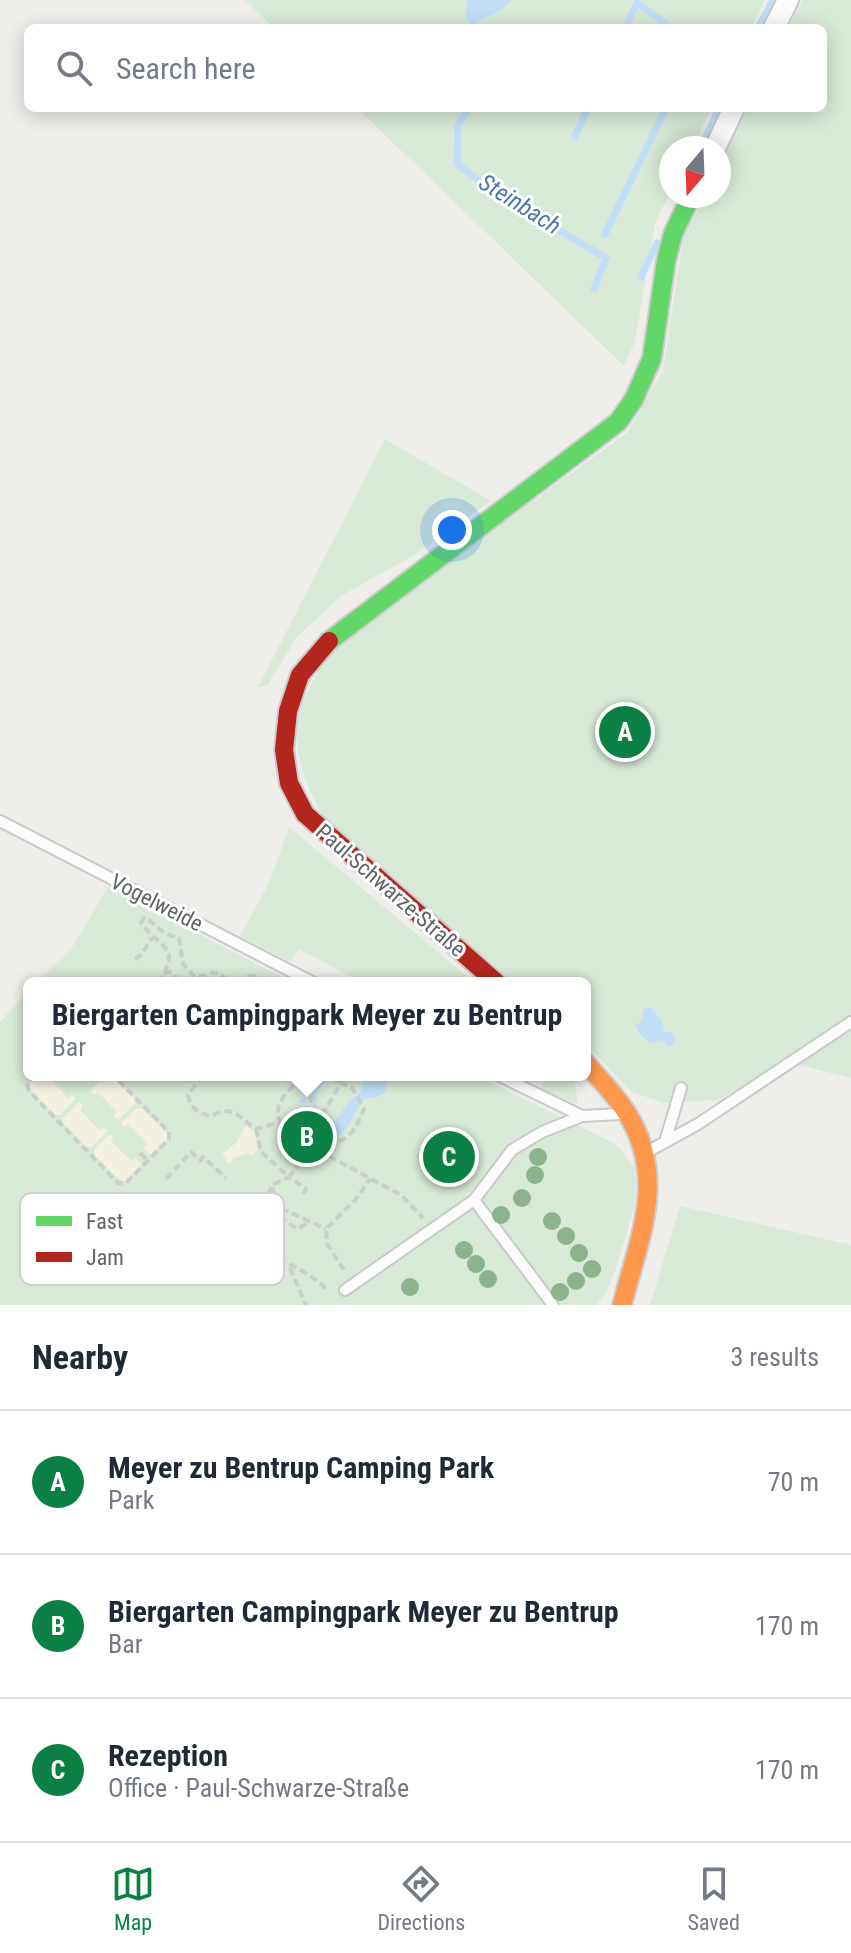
<!DOCTYPE html>
<meta charset="utf-8">
<style>
:root{--surface:#fff;--page:#f2f2f3;--text:#1f2937;--muted:#747a83;--line:#e0e1e3;--accent:#0b8043}
body{margin:0;font-family:"Roboto Condensed",sans-serif;background:var(--page);color:var(--text)}
.compass{position:absolute;left:659px;top:136px;width:72px;height:72px;border-radius:50%;background:var(--surface);box-shadow:0 4px 20px #0003;rotate:199deg}
.you{position:absolute;left:452px;top:530px;width:28px;height:28px;margin:-20px;border:6px solid #fff;border-radius:50%;background:#1a73e8;box-shadow:0 0 0 12px #1a73e833}
.badge{display:grid;place-items:center;width:52px;height:52px;border-radius:50%;background:var(--accent);color:#fff;font-size:26px;font-weight:700}
.pin{position:absolute;translate:-50% -50%;border:4px solid #fff;box-shadow:0 2px 8px #0006}
.popup{position:absolute;left:23px;top:977px;width:568px;height:104px;box-sizing:border-box;display:grid;place-content:center;border-radius:12px;background:var(--surface);filter:drop-shadow(0 2px 6px #0005);font-size:26px;white-space:nowrap;color:var(--muted)}
.popup b{font-size:30px;color:var(--text)}
.popup::after{content:'';position:absolute;left:50%;top:100%;margin-left:-16px;border:16px solid transparent;border-top-color:var(--surface)}
.list{margin:0;padding:0;list-style:none}
h2{display:flex;justify-content:space-between;align-items:center;height:104px;margin:0;padding:0 32px;font-size:34px}
h2 small{font-size:26px;font-weight:400;color:var(--muted)}
.list li{display:grid;grid-template-columns:52px 1fr auto;gap:24px;align-items:center;box-sizing:border-box;height:144px;padding:0 32px;border-top:2px solid var(--line)}
.list b{display:block;font-size:30px;white-space:nowrap}
.list p{margin:0;font-size:26px;white-space:nowrap;color:var(--muted)}
.list em{font-size:26px;font-style:normal;color:var(--muted)}
.icon{flex:none;width:44px;height:44px;fill:none;stroke:currentColor;stroke-width:2;stroke-linecap:round;stroke-linejoin:round}
.map{position:relative;flex:none;width:851px;height:1305px;overflow:hidden}
.search{position:absolute;background:var(--surface);box-shadow:0 4px 20px #0003;left:24px;right:24px;top:24px;height:88px;display:flex;align-items:center;gap:20px;box-sizing:border-box;padding:0 28px;border-radius:12px;color:var(--muted);font-size:30px}
.sheet{height:536px;background:var(--surface)}
nav{display:flex;justify-content:space-around;align-items:center;box-sizing:border-box;height:112px;border-top:2px solid var(--line);background:var(--surface);font-size:22px;color:var(--muted)}
nav a{display:grid;justify-items:center;gap:4px}
nav .on{color:var(--accent)}
.map>svg:first-child{display:block}
.green{fill:#d8e9d7}
.sand{fill:#f4f0e1}
.water{fill:#c0def6}
.lines{fill:none;stroke-linecap:round;stroke-linejoin:round}
.stream{stroke:#c0def6;stroke-width:7}
.lane-casing{stroke:#c9c9c9;stroke-width:14}
.street-casing{stroke:#c9c9c9;stroke-width:24}
.fast-casing{stroke:#cbcbcb;stroke-width:22}
.slow-casing{stroke:#cbcbcb;stroke-width:22}
.jam-casing{stroke:#cbcbcb;stroke-width:22}
.path{stroke:#cacecc;stroke-width:4;stroke-dasharray:8 4;stroke-linecap:butt}
.lane{stroke:#fcfcfc;stroke-width:10}
.street{stroke:#fcfcfc;stroke-width:20}
.fast{stroke:#63d668;stroke-width:18}
.slow{stroke:#ff974d;stroke-width:18}
.jam{stroke:#b3261e;stroke-width:18}
.tree{fill:#8bb38c}
.labels{text-anchor:middle;stroke-width:6;stroke-linejoin:round;paint-order:stroke}
.street-label{font-size:22px;fill:#5f6267;stroke:#fff}
.water-label{font-size:24px;font-style:italic;fill:#4977ad;stroke:#fff}
.key{fill:#fff;stroke:#cfd0d1;stroke-width:2}
.key-label{font-size:22px;fill:#5f6267}
</style>
<div class="map">
<svg width="851" height="1305" viewBox="0 0 851 1305">
<rect width="100%" height="100%" fill="#eeedea"/>
<path class="green" d="M245,0H765L751,28H274Z
M802,0H851V1078L786,1062L718,1100L664,1103L632,1092L585,1044V983H514L324,818C284,746 289,711 336,645L628,432L663,371L683,239L705,196H719V167L748,108H823V28H788Z
M357,108H712L692,148H671V191L655,223L635,341L624,366Z
M385,439L491,501L414,555L341,596L297,637L267,686L258,687Z
M289,827L475,983H363L298,949L291,962L240,936L270,881Z
M108,887L293,983H36L73,946Z
M29,990V1075H476L617,1145L635,1169L636,1189L634,1208L615,1271L605,1294L596,1305H0V1022Z
M541,1075H574L578,1104L540,1090L546,1078Z
M680,1206L851,1245V1305H650Z"/>
<path class="sand" d="M38,1075H51L49,1078L68,1098L72,1095L76,1099L60,1115H55L29,1089V1084Z
M106,1075H111L135,1099V1104L118,1120L114,1116L117,1112L98,1092L94,1095L90,1091Z
M79,1102L83,1106L80,1110L99,1130L103,1127L108,1131L92,1147H86L63,1123V1118Z
M137,1108H142L167,1133V1139L151,1155L144,1149L148,1144L128,1124L124,1127L121,1123Z
M246,1126L255,1132L258,1149L252,1155L249,1153L235,1157L229,1164L222,1154L236,1143Z
M110,1134L114,1138L111,1141L131,1161L135,1158L142,1164L125,1181L119,1180L94,1155V1150Z"/>
<path class="water" d="M467,0H512L501,10L472,25L466,17Z
M650,1007L662,1021L664,1031L674,1034L675,1040L672,1045L668,1046L661,1040L650,1043L641,1035L635,1025L641,1022L644,1009Z
M318,1075H326L323,1084L315,1094C318,1102 314,1112 317,1120C327,1141 344,1107 350,1100C352,1098 358,1094 361,1092L363,1075H386L388,1081L385,1093L375,1098H365C352,1111 352,1131 334,1138C305,1132 317,1116 313,1096L304,1103H300L298,1100L312,1094L314,1088L312,1081Z"/>
<g class="lines">
<path class="stream" d="M625,28L637,3L672,28
M758,28L773,0
M470,108L458,124L457,164L491,190L606,258L594,289
M575,136L588,108
M701,148L719,108
M605,234L666,108
M641,277L657,243"/>
<g class="lane-casing">
<path id="lane" d="M0,821L314,983
M498,1075L582,1116L621,1114
M665,1142L681,1088
M647,1152L698,1124L851,1022
M474,1200L553,1305
M345,1290L474,1200L512,1150L542,1132L582,1116"/>
</g>
<g class="street-casing">
<path id="street" d="M774,28L788,0
M715,148L734,108"/>
</g>
<g class="fast-casing">
<path id="fast" d="M329,641L618,422L634,399L652,358L666,261L673,234L691,196"/>
</g>
<g class="slow-casing">
<path id="slow" d="M585,1062C599,1079 616,1095 628,1115C667,1179 639,1239 622,1305"/>
</g>
<g class="jam-casing">
<path id="jam" d="M329,641L300,675L288,711L284,750L289,783L305,814L497,983"/>
</g>
<path class="path" d="M135,959L141,955L152,938
M164,973L170,972L175,975L178,983
M118,983H125
M158,983C183,946 160,949 141,923L144,918L148,919L164,933L179,938L183,964L195,977C217,975 208,965 232,983
M238,983L248,976H257L265,983
M35,1075L27,1083L29,1091L118,1183H126L169,1139V1132L113,1075
M152,1075L157,1078L161,1075
M202,1075L188,1096C192,1110 198,1113 211,1116C235,1104 237,1117 256,1129L280,1122C271,1103 291,1090 303,1075
M324,1075L341,1083
M280,1122L312,1147L401,1195L423,1218
M301,1124L319,1120L341,1083L352,1088L364,1109C358,1122 354,1136 339,1141C331,1144 327,1145 321,1151
M256,1129L261,1152L289,1177L312,1147
M290,1130C308,1120 317,1106 307,1087L312,1075
M140,1153L148,1161
M166,1179L191,1152L200,1161L203,1157L226,1178
M272,1187L278,1207L326,1229
M303,1194L306,1189L289,1177L272,1185L267,1198L271,1213L298,1229L310,1221
M247,1196L251,1199L267,1198
M96,1214L109,1218L120,1214L119,1210
M75,1219L78,1227
M74,1228L78,1227C87,1236 87,1244 75,1250
M84,1233L96,1228C98,1218 97,1208 100,1198L105,1196
M221,1242C258,1250 298,1263 327,1289
M77,1256L95,1260
M58,1267L71,1265L77,1256L75,1250L67,1248
M290,1268L306,1305
M344,1270L327,1244L326,1229L356,1199L370,1179"/>
<use href="#lane" class="lane"/>
<use href="#street" class="street"/>
<use href="#fast" class="fast"/>
<use href="#slow" class="slow"/>
<use href="#jam" class="jam"/>
</g>
<g class="tree">
<circle cx="538" cy="1157" r="9"/>
<circle cx="535" cy="1175" r="9"/>
<circle cx="522" cy="1198" r="9"/>
<circle cx="501" cy="1215" r="9"/>
<circle cx="552" cy="1221" r="9"/>
<circle cx="566" cy="1236" r="9"/>
<circle cx="464" cy="1250" r="9"/>
<circle cx="579" cy="1253" r="9"/>
<circle cx="476" cy="1264" r="9"/>
<circle cx="592" cy="1269" r="9"/>
<circle cx="488" cy="1279" r="9"/>
<circle cx="576" cy="1281" r="9"/>
<circle cx="410" cy="1287" r="9"/>
<circle cx="560" cy="1292" r="9"/>
</g>
<g class="labels">
<g class="street-label">
<text transform="translate(391 890) rotate(41)" y="8">Paul-Schwarze-Straße</text>
<text transform="translate(157 902) rotate(27)" y="8">Vogelweide</text>
</g>
<g class="water-label">
<text transform="translate(520 204) rotate(32)" y="8">Steinbach</text>
</g>
</g>
<rect x="20" y="1193" width="264" height="92" rx="12" class="key"/>
<rect x="36" y="1216" width="36" height="10" fill="#63d668"/>
<rect x="36" y="1252" width="36" height="10" fill="#b3261e"/>
<g class="key-label">
<text x="86" y="1229">Fast</text>
<text x="86" y="1265">Jam</text>
</g>
</svg>
<svg class="compass" viewBox="-18 -18 36 36"><path d="M0-13l5 13h-10z" fill="#e53935"/><path d="M0 13l5-13h-10z" fill="#747a83"/></svg>
<div class="you"></div>
<div class="pin badge" style="left:625px;top:732px">A</div>
<div class="pin badge" style="left:307px;top:1137px">B</div>
<div class="popup"><b>Biergarten Campingpark Meyer zu Bentrup</b>Bar</div>
<div class="pin badge" style="left:449px;top:1157px">C</div>
<div class="search"><svg class="icon" aria-label="search" viewBox="0 0 24 24"><circle cx="10" cy="10" r="6"/><path d="M15 15l6 6"/></svg>Search here</div>
</div>
<section class="sheet">
<h2>Nearby<small>3 results</small></h2>
<ul class="list">
<li><span class="badge">A</span><div><b>Meyer zu Bentrup Camping Park</b><p>Park</p></div><em>70 m</em></li>
<li><span class="badge">B</span><div><b>Biergarten Campingpark Meyer zu Bentrup</b><p>Bar</p></div><em>170 m</em></li>
<li><span class="badge">C</span><div><b>Rezeption</b><p>Office · Paul-Schwarze-Straße</p></div><em>170 m</em></li>
</ul>
</section>
<nav>
<a class="on"><svg class="icon" aria-label="map" viewBox="0 0 24 24"><path d="M3 6l6-2 6 2 6-2v14l-6 2-6-2-6 2zM9 4v14M15 6v14"/></svg>Map</a>
<a><svg class="icon" aria-label="directions" viewBox="0 0 24 24"><path d="M12 3l9 9-9 9-9-9zM9 14v-3h6M13 9l2 2-2 2"/></svg>Directions</a>
<a><svg class="icon" aria-label="saved" viewBox="0 0 24 24"><path d="M7 4h10v16l-5-4-5 4z"/></svg>Saved</a>
</nav>
